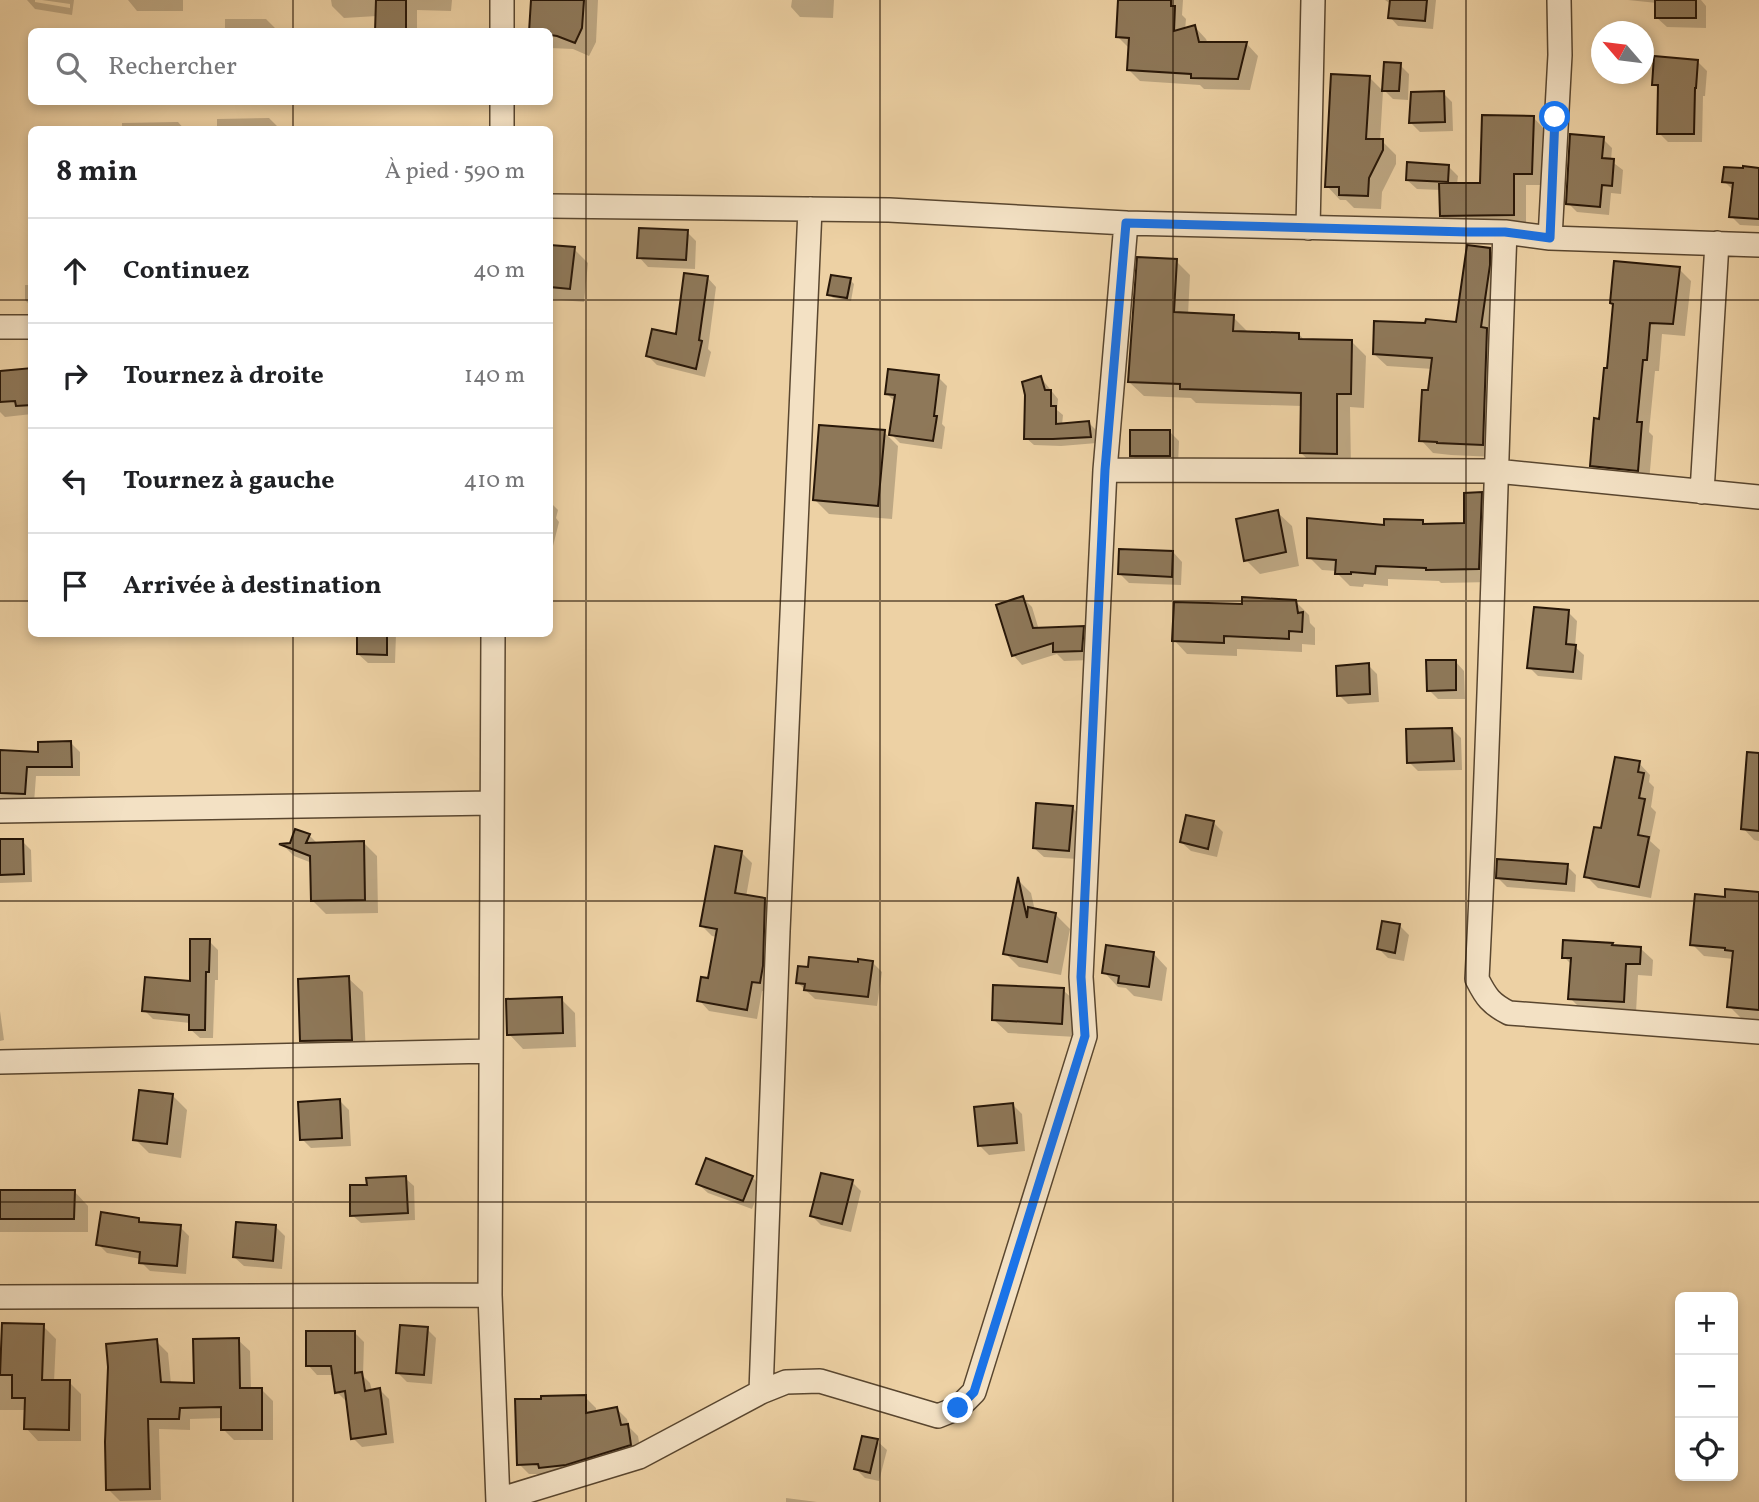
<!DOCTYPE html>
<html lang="fr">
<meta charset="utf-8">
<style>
:root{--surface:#fff;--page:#f2f2f2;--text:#202124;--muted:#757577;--line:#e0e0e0}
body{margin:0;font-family:Vollkorn,serif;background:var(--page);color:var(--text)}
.controls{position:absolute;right:21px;bottom:21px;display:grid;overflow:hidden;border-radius:10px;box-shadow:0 4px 10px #0003}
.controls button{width:63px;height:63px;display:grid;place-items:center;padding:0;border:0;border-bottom:2px solid var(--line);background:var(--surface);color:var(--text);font:35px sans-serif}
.compass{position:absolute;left:1591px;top:21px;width:63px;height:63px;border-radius:50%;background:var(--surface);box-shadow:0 4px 10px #0003;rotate:298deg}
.stop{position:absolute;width:21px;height:21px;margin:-16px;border:5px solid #1a73e8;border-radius:50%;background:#fff}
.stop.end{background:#1a73e8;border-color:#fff;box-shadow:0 2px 7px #0008}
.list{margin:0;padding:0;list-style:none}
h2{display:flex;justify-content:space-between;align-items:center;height:91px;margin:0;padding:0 28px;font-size:30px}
h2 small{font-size:23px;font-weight:400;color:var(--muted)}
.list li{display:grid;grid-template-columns:46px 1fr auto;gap:21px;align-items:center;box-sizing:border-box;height:105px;padding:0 28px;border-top:2px solid var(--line)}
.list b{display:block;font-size:26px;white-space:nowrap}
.list em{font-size:23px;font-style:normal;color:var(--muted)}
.icon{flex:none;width:38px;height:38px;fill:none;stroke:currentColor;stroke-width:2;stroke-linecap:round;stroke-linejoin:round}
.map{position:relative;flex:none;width:1759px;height:1502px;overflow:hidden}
.search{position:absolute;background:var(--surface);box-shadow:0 4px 10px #0003;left:28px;top:28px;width:525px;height:77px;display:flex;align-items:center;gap:18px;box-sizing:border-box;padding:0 24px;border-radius:10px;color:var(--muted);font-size:26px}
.panel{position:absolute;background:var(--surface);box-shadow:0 4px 10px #0003;left:28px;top:126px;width:525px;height:511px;border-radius:10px}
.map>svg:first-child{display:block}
.shadow{fill:#0003}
.building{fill:#8e7859;stroke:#281708;stroke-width:2}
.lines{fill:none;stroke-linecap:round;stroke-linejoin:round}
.street-casing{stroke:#59462f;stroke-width:26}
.street{stroke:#f3e1c4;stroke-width:23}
.route{stroke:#1a73e8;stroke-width:9}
.grid{fill:none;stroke:#281708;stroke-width:2;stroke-opacity:0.55}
</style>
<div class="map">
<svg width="1759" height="1502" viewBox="0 0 1759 1502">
<rect width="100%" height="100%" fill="#edd1a4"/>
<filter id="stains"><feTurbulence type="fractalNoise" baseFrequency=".00286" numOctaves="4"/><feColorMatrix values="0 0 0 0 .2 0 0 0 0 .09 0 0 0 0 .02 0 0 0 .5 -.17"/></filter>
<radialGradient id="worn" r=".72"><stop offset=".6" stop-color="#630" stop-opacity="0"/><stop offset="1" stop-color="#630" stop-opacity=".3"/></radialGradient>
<path class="shadow" d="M27,0H35V2L70,8V4L42,0H74L72,15L35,9Z
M128,0H183V11H137Z
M331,0H452L451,11L417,10V32H377V16L344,18L332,6Z
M533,0H598L596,42L589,56L573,49L550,48V32Z
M792,0H834L833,18L800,17L791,7Z
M1121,0H1183L1182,15L1186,19L1185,30L1195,27L1206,39L1208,44H1247L1258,56L1250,90L1204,89L1200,85L1140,81L1129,70L1130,49L1118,37Z
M1385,0H1436L1433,29L1398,26L1390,17L1391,4Z
M1628,0H1701L1706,6V28L1667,27L1656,17L1657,3Z
M225,19H266L279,32H225Z
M1697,61L1707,71L1705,96H1703L1702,142H1668L1659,133L1660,90L1654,84Z
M1400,65L1409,74L1408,100L1393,99L1384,90Z
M1370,78L1383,91L1380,141H1382L1396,155V164L1382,192L1381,209L1354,208L1346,200H1340L1327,186Z
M1443,93L1452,102L1453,131L1420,132L1411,123Z
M1533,117L1545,130L1544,185H1526V226L1454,228L1441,216V190L1417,189L1407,180L1448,166L1458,176L1457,184H1482Z
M269,118L281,130H217V119Z
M178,122L185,130H122V123Z
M1603,139L1612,148L1611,161L1623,170L1621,194L1611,193L1609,215L1577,212L1568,203Z
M1759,170V226L1740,225L1731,216L1734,191L1724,181Z
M687,232L696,241L695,269L648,267L639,257Z
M550,246L574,249L588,263L584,302L550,299Z
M1490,250L1502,263L1495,457L1451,455L1433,453L1421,440L1433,369L1387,366L1374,354L1457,324Z
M1176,261L1190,275L1188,315L1233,317L1247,331V333L1299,334L1305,341L1352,342L1366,356L1364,408L1350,407L1351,468L1316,467L1301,453L1302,406L1196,403L1191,398L1144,396L1129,382Z
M1679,269L1691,281L1685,336L1662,334L1659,371H1655L1649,432L1653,436L1649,482L1604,478L1591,466L1609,370Z
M707,277L716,287L708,349L711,352L705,377L657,365L648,356L677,337Z
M850,280L854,284L851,301L833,298L829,294Z
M25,285H32V307L25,300Z
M32,370V414L5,417L0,412V373Z
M938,377L947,386L942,424L945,427L942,449L900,443L891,434L895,402L886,393Z
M1041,378L1058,399L1057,410L1063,415L1062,425L1089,423L1096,430L1097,443L1061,446L1034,445L1026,438L1027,394Z
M884,432L898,446L892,519L829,514L814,499Z
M1170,432L1179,441L1178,465H1141L1132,455Z
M1481,494L1494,507L1492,582L1441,583L1439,581L1388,579V586L1364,584L1363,587L1350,586L1337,573V571L1322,570L1309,557L1385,527L1422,522L1426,526L1466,525Z
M550,502L558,510L556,518L559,522L553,546L550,545Z
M1277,512L1292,526L1299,566L1260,574L1246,560Z
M1173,552L1182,562L1181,585L1129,583L1119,573Z
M1023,598L1032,607L1039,630L1083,628L1092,637L1091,660L1064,661L1057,654L1022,665L1013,655Z
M1295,601L1309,615L1310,623L1315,628V645L1302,644V652L1237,649V656L1187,654L1174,640L1243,606Z
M1568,612L1577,621L1575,647L1584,655L1582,680L1538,676L1529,667Z
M359,634H396L395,663H368L358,654Z
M1455,661L1464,671L1465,699H1438L1429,690Z
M1368,665L1377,674L1379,702L1348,704L1339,695Z
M1452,729L1461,738L1462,770L1418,771L1409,762Z
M71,743L80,752V776H36L34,803L0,801V751L40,754Z
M1639,763L1650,775L1649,782L1654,787L1651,807L1656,812L1650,841L1660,850L1651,898L1598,888L1586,876L1603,830Z
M1759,776V841L1754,840L1743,828Z
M1072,807L1081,817L1078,859L1044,857L1034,848Z
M1214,823L1223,832L1217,857L1191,851L1181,842Z
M309,835L318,844L364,843L377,856L378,913L326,914L313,901L312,863L294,856L283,845H291Z
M0,841H22L31,850L32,882L0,883Z
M741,852L752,863L746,897L765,900L775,911L770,992L762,991L757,1019L709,1011L699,1000L710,980L717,937L712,936L702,926Z
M1567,866L1576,875L1575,892L1507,887L1498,878Z
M1019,881L1031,893L1035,911L1056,915L1070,929L1061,975L1019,967L1005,953Z
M1759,893V1020L1742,1019L1729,1006L1734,959L1704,956L1692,944L1726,899Z
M1400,926L1409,935L1404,961L1388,958L1379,949Z
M209,941L218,950V980H215L213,1038H200L190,1029V1023L153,1019L144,1010L191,983Z
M1612,944L1614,947L1640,948L1653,960L1652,976L1638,975L1636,1013L1582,1010L1570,998L1572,965L1564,957Z
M1153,953L1167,968L1162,1001L1134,996L1126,988L1118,987L1104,972Z
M873,963L882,972L877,1006L815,999L798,983L859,964Z
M348,978L363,992L366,1054L316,1055L302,1041Z
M1063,990L1078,1004L1076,1037L1008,1033L993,1019Z
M561,999L575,1013L576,1047L523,1049L509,1034Z
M0,1011L4,1040L0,1041Z
M173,1096L187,1110L181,1158L149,1153L135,1139Z
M340,1101L349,1110L351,1146L311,1148L302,1139Z
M1013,1105L1022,1114L1025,1151L989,1155L980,1146Z
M752,1177L761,1186L752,1209L708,1193L698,1184Z
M405,1178L414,1186L415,1220L361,1223L352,1215L368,1186Z
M852,1182L861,1191L851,1232L821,1225L812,1216Z
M0,1191H74L88,1206V1232H0Z
M138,1219L143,1224L180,1227L189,1236L186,1274L150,1271L141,1262V1259L107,1253L98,1244Z
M276,1227L285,1236L282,1269L244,1266L234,1257Z
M43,1326L56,1339L54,1382H69L81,1394V1441H38L26,1428V1410H0V1363H3Z
M427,1329L436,1338L432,1384L407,1382L398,1373Z
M355,1333L364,1342L363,1376L370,1383L372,1391L380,1390L389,1399L394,1443L362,1447L353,1438L348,1401H346L337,1392L334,1375H317L308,1365Z
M238,1340L250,1351L251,1389H261L273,1401V1440H234L223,1429V1418L190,1419V1430L159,1429L161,1500L120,1501L108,1489L156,1341L168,1353L171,1384L195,1385Z
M585,1397L596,1408V1413L617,1409L627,1419L629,1427L638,1436L641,1455L548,1474H529L519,1464Z
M877,1441L887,1450L879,1481L865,1478L856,1469Z
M786,1498L817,1502H786Z"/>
<path class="building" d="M376,0H406V32H375Z
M531,0H584L582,28L575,43L557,36L550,35V32H529Z
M1118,0H1171V6H1175L1174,31L1195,25L1199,42H1247L1238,79L1191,78V74L1127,70L1129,38L1116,37Z
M1390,0H1427L1425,21L1388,18Z
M1655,0H1696V18H1655Z
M1654,56L1698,60L1696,88H1695L1694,134H1657L1658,85H1652Z
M1384,62L1401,63L1399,91H1382Z
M1331,74L1370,76L1366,139H1383V150L1369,178L1368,196L1339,195V187H1325Z
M1444,91L1445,122L1409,123L1411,92Z
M1482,115L1534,116L1532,174H1514V215L1440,216L1439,183H1480Z
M1570,134L1604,137L1602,158L1614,159L1612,186L1602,185L1600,207L1566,204Z
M1407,162L1449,165L1448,182L1406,180Z
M1743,166L1759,168V219L1729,217L1733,183L1722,182L1724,167L1743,168Z
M639,228L688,230L686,260L637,258Z
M550,245L575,247L570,289L550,287Z
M1467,245L1490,248V265L1481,327L1487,328L1483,445L1437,443V442L1419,441L1422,390H1428L1432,358L1373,354L1374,321L1425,323L1426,319L1456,322Z
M1137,257L1177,259L1174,312L1234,315L1233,331L1299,333V339L1352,340L1351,394H1337V454L1300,453L1301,393L1180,389V384L1128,382Z
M1614,261L1680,267L1673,324L1650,323L1647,360H1643L1637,422H1642L1638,471L1590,466L1594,418L1599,419L1604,368H1607L1613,304L1610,303Z
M684,273L708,276L699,340L702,341L696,369L646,356L652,329L676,334Z
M831,275L851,278L847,298L827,295Z
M32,368V405L16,406L15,401L0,402V371Z
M888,369L939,375L934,416H937L933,441L889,435L895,395L885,394Z
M1041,376L1045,390H1051V406H1056V424L1089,421L1091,437L1053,439H1024L1025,395L1022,382Z
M819,425L885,430L878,506L813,500Z
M1130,430H1170V456H1130Z
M1482,492L1479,569L1426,570V568L1376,566L1375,574L1351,572V574H1335L1336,560L1307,558V518L1384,525V519L1423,520V524L1464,523V493Z
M1278,510L1286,552L1244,561L1236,519Z
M1119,549L1173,551L1172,577L1118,574Z
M1023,596L1033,628L1084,626L1082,651L1053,652V643L1012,656L996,605Z
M1242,597L1296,600L1298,613L1303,612L1302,632L1289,631V639L1224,636V643L1172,641L1174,602L1242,604Z
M1534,607L1569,610L1566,644L1576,645L1573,672L1527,668Z
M357,634H387V655L357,654Z
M1426,660H1456V690L1427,691Z
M1369,663L1370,694L1337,696L1336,666Z
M1452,728L1454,761L1407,763L1406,729Z
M71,741L72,767H27L25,794L0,793V750L38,752V742Z
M1747,752L1759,753V831L1741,829Z
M1615,757L1640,761L1638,772L1644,773L1639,798L1645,799L1638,835L1649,837L1639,887L1584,877L1594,827L1601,828Z
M1036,803L1073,806L1069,851L1033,848Z
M1186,815L1214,821L1208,849L1180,842Z
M295,829L310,834L306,843L364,841L365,900L311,901L310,856L279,844L290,843Z
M0,839H23L24,874L0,875Z
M715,846L742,851L735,893L765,898L763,966L760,983L752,982L747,1010L697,1001L701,977L708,978L717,929L700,926Z
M1497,859L1568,864L1566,884L1496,878Z
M1018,877L1027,918L1028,907L1056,913L1047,962L1003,954Z
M1725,889L1759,892V1010L1727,1007L1733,951L1725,950V948L1690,945L1695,894L1725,897Z
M1382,921L1400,924L1395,953L1377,949Z
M190,939H210L209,972H206L205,1030H189V1015L142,1011L145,977L190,981Z
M1563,940L1613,943L1612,945L1641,947L1640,964H1626L1624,1002L1568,999L1571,958H1562Z
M1106,945L1154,952L1149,987L1118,983L1119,976L1102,973Z
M809,957L858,962V959L873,961L868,997L804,990L805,984L796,983L798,966L808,967Z
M349,976L352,1040L300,1041L298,979Z
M993,985L1064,988L1062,1024L992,1020Z
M562,997L563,1033L507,1035L506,999Z
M139,1090L173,1094L167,1144L133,1140Z
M340,1099L342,1138L300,1140L298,1102Z
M1013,1103L1017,1143L978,1146L974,1107Z
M706,1158L753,1176L743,1201L696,1184Z
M821,1173L853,1180L842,1224L810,1216Z
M406,1176L408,1213L350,1216V1185H367L366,1178Z
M0,1190H75L74,1219H0Z
M101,1212L139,1218V1222L181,1225L177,1266L139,1263L140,1252L96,1245Z
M236,1222L276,1225L273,1261L233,1257Z
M2,1323L44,1324L42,1380H70L69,1430L24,1429L25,1398H12V1375H0Z
M400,1325L428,1327L424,1375L396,1373Z
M306,1331H355V1373L362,1372L365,1391L380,1388L386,1434L351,1439L345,1391L335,1393L331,1366H306Z
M239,1338L240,1388H262V1430H221V1407L180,1408L179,1419H148L150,1489L106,1490L105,1442L108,1367L106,1344L157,1339L161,1382L194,1383L193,1339Z
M586,1395V1413L617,1407L621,1425L628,1424L631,1445L566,1465L539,1468L538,1464L517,1465L515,1399H541V1396Z
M862,1436L878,1439L870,1473L854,1469Z"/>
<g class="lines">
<g class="street-casing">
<path id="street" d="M502,0V32
M502,102V130
M550,206L889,210L1126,223L1505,232L1550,238L1759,245
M1126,223L1105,470L1496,471L1759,497
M1308,228L1313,0
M1505,232C1495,481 1490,730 1477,979C1486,997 1491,1004 1509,1013L1759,1032
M1550,238L1560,55L1559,0
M0,327H32
M1702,492L1717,243
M493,634L490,1295L498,1502
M0,811L492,803
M0,1062L491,1051
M0,1297L490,1295
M761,1392L778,931L810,209
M498,1500L639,1457L761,1392L786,1382L820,1381L938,1416L958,1408L974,1392L1085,1036L1081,977L1105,470"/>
</g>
<use href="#street" class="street"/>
</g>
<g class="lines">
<path class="route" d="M958,1408L974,1392L1085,1036L1081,977L1105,470L1126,223L1468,232H1505L1550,238L1555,117"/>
</g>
<path class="grid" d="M293,0V32M586,0V1502M880,0V1502M1173,0V1502M1466,0V1502M293,102V130M0,300H32M550,300H1759M0,601H32M550,601H1759M293,634V1502M0,901H1759M0,1202H1759"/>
<rect width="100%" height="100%" filter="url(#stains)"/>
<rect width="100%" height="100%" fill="url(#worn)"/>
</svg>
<div class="controls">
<button>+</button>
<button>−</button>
<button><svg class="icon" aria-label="locate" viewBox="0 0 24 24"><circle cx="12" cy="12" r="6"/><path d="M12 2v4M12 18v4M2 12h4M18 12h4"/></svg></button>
</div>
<svg class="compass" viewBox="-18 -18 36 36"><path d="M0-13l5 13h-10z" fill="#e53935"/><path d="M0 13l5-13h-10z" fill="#757577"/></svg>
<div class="stop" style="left:1555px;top:117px"></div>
<div class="stop end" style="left:958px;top:1408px"></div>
<div class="search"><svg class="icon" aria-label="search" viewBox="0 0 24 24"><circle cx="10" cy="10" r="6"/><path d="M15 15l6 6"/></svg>Rechercher</div>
<section class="panel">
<h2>8 min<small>À pied · 590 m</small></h2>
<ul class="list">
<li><svg class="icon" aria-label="ahead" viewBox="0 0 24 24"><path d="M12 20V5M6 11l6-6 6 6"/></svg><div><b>Continuez</b></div><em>40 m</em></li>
<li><svg class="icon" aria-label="right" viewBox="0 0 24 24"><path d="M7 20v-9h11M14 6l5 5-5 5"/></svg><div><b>Tournez à droite</b></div><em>140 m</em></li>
<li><svg class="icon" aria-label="left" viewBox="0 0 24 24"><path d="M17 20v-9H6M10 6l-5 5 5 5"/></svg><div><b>Tournez à gauche</b></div><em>410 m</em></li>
<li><svg class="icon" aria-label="arrive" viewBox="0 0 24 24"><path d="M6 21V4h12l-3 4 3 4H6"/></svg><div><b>Arrivée à destination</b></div></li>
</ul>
</section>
</div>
